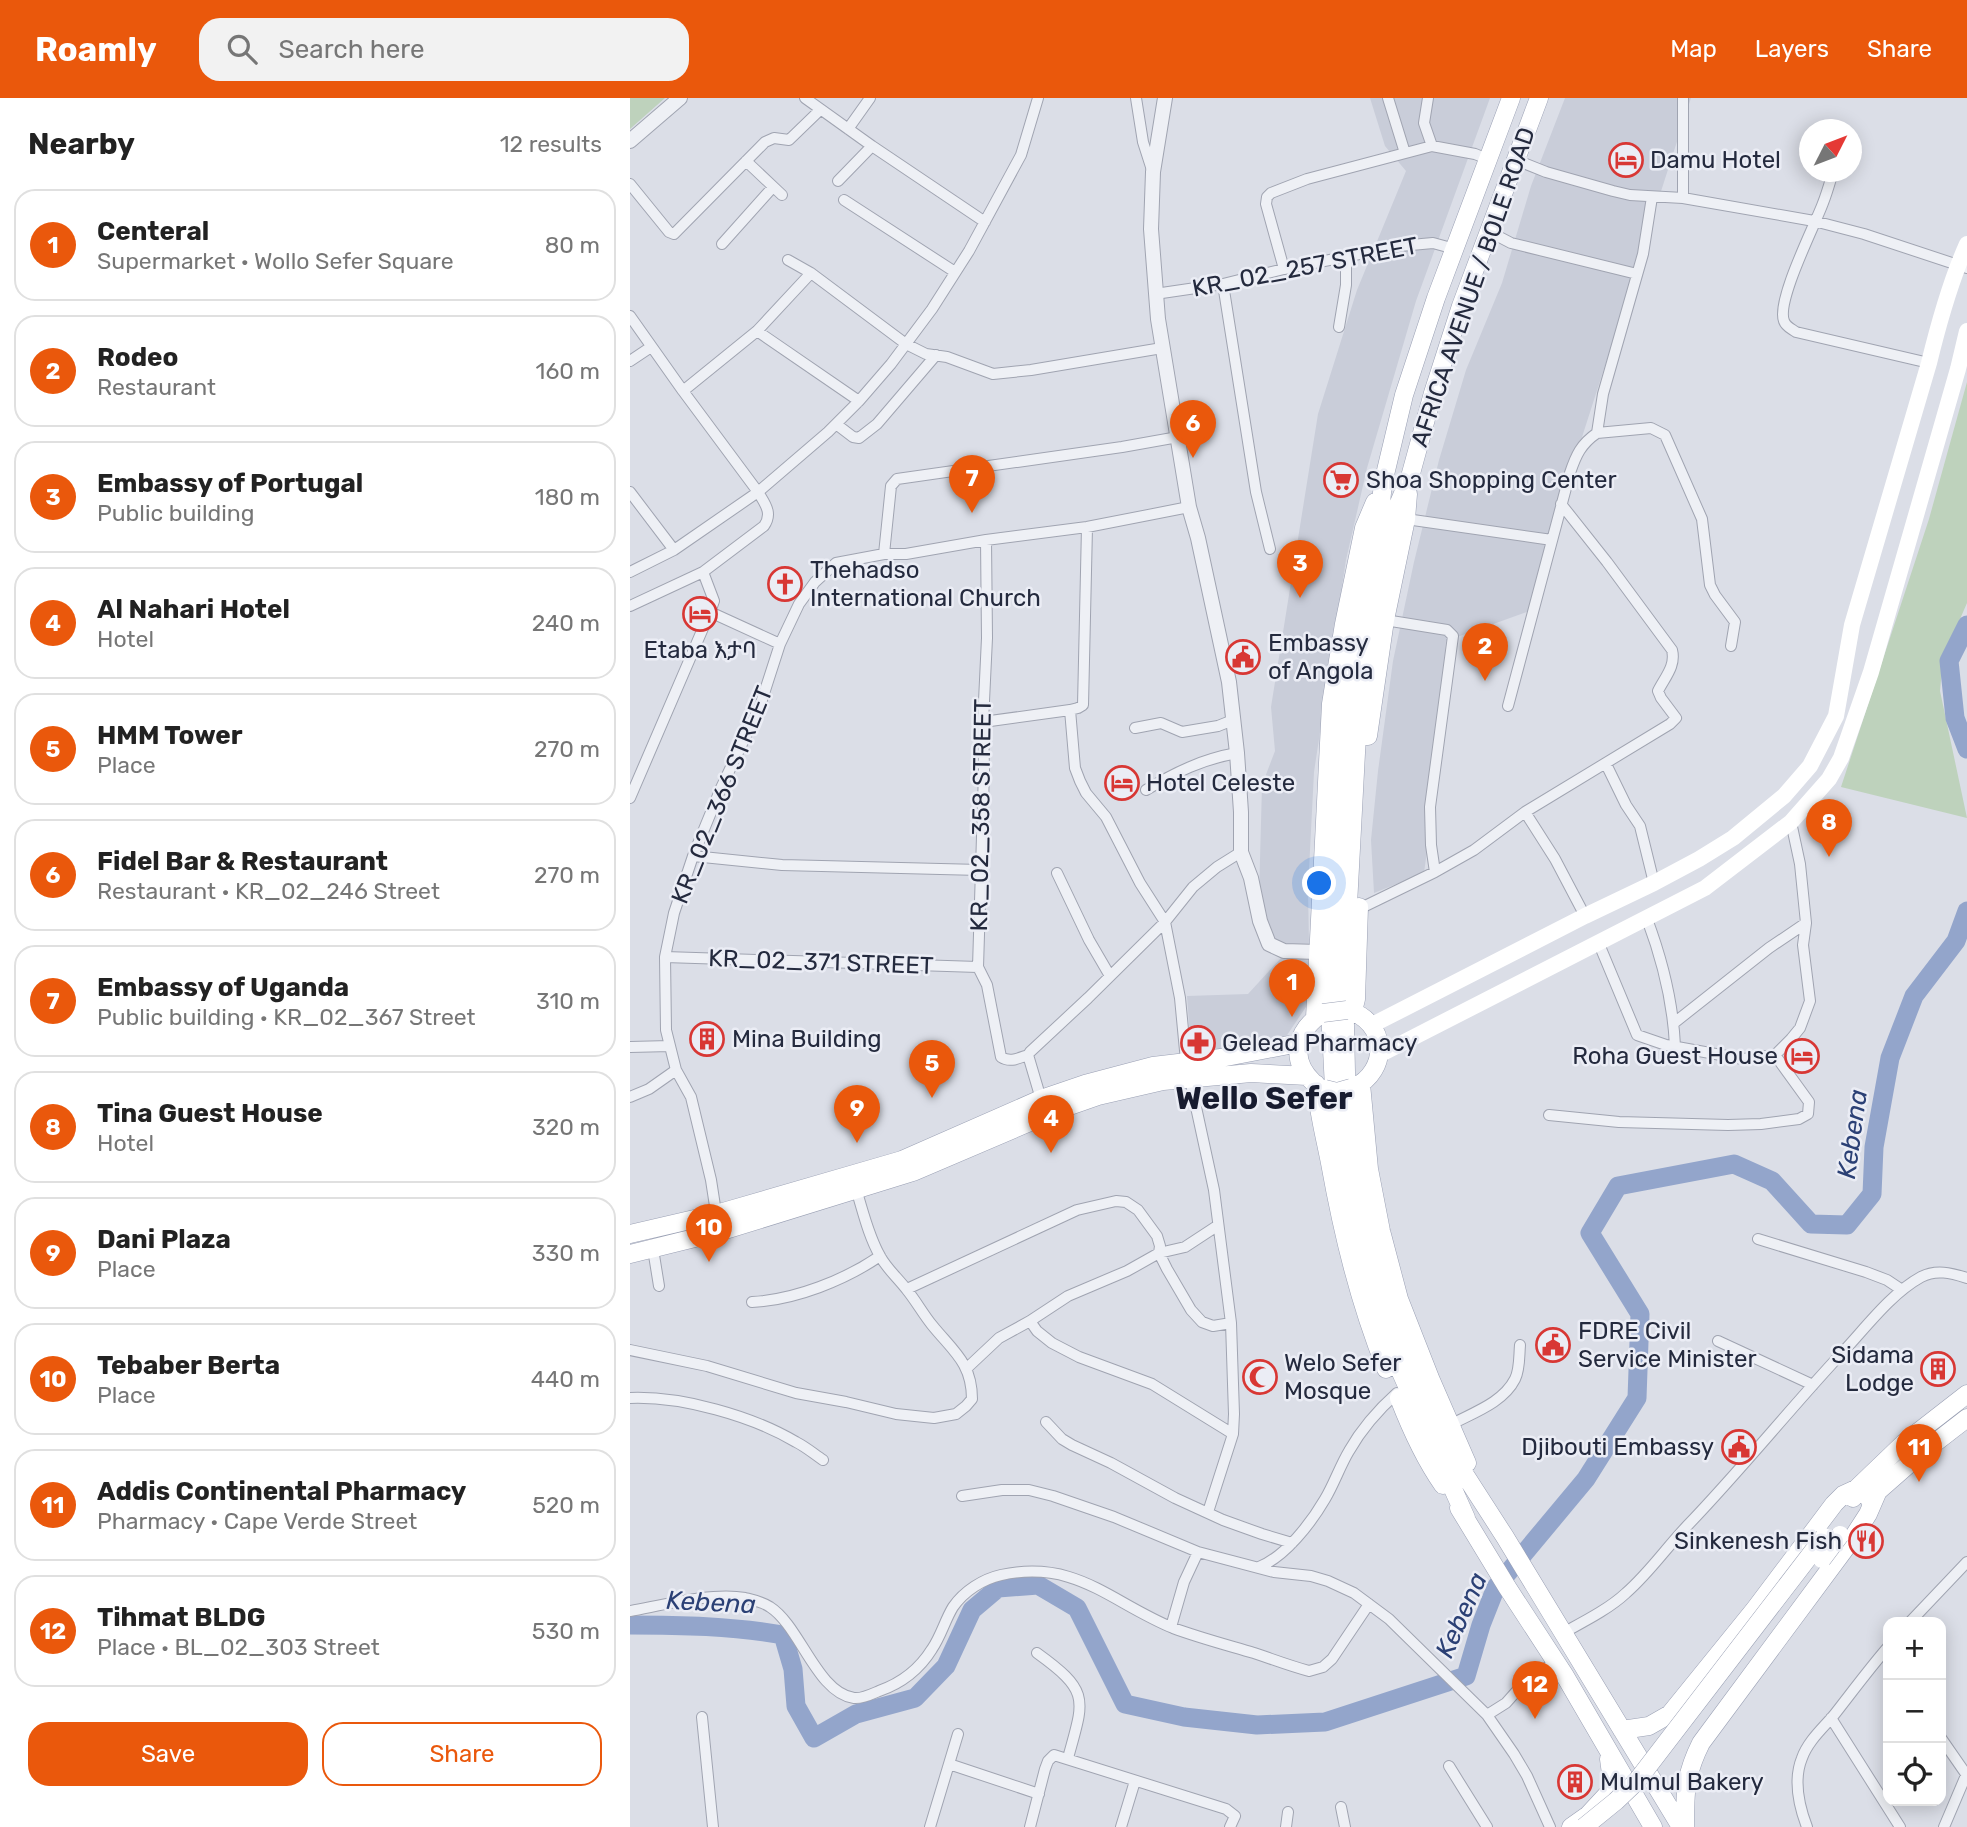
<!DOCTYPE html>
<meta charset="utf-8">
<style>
:root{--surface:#fff;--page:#f2f2f2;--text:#222;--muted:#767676;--line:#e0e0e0;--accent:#ea580c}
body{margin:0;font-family:Rubik,"Noto Sans Ethiopic",sans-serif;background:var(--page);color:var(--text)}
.controls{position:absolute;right:21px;bottom:21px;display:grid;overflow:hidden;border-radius:14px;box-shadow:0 4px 18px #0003}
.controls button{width:63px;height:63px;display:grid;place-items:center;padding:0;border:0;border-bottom:2px solid var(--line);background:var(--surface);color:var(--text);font:35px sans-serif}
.compass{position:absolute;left:1169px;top:21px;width:63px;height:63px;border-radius:50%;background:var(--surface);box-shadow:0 4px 18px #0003;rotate:48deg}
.you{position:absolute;left:690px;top:786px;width:24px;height:24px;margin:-18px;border:5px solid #fff;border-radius:50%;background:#1a73e8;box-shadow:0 0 0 10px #1a73e833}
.badge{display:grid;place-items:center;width:46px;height:46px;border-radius:50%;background:var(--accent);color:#fff;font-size:23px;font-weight:700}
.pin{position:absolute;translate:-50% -58px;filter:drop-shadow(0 2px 4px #0008)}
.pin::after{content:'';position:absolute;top:37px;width:24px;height:21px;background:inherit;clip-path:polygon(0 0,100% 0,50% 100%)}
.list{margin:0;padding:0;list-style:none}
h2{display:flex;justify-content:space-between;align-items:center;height:91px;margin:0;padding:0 28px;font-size:30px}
h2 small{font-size:23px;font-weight:400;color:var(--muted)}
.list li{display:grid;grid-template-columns:46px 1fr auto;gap:21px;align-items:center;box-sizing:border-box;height:112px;margin:0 14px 14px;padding:0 14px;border:2px solid var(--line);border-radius:21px}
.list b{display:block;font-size:26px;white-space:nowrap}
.list p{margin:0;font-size:23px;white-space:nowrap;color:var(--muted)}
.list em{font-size:23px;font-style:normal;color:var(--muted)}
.actions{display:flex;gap:14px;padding:21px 28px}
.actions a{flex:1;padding:16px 0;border:2px solid var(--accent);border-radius:21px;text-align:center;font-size:24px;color:var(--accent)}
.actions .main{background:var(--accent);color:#fff}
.icon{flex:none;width:38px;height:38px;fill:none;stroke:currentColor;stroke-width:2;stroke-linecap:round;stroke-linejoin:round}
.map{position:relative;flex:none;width:1337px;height:1729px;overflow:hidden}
header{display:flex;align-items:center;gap:42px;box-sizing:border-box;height:98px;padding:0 35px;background:var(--accent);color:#fff}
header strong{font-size:33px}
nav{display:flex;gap:38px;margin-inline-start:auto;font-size:24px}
.search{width:490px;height:63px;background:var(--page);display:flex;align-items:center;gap:18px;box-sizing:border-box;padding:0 24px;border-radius:21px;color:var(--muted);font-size:26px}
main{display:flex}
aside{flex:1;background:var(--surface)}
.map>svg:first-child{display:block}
.built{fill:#c9cdd9}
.green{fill:#bed2bc}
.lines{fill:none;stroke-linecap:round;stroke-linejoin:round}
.river{stroke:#93a5cb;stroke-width:19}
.minor-casing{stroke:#a0a4b1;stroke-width:12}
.tertiary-casing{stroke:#a0a4b1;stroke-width:16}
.primary-casing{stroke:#9aa0b4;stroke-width:19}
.minor{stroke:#eef0f5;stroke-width:10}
.tertiary{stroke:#eef0f5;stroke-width:14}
.secondary{stroke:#fff;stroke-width:16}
.primary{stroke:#fff;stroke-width:18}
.primary-bridge-casing{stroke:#9aa0b4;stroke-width:19;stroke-linecap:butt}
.primary-bridge{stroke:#fff;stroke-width:18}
.labels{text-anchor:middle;stroke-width:5;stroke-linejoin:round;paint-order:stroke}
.poi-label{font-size:24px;fill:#242a3e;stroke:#ebedf5;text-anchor:start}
.street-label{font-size:24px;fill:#242a3e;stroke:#ebedf5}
.water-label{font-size:26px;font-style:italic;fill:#2b4075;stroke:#ebedf5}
.district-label{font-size:32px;font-weight:bold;fill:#171b2f;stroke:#ebedf5}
</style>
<header>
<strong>Roamly</strong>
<div class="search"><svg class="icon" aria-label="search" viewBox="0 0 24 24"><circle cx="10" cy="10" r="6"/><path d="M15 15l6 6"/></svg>Search here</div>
<nav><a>Map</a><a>Layers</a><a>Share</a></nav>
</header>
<main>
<aside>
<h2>Nearby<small>12 results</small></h2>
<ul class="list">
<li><span class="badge">1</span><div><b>Centeral</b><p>Supermarket · Wollo Sefer Square</p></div><em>80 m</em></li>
<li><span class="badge">2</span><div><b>Rodeo</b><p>Restaurant</p></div><em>160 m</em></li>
<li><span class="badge">3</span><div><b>Embassy of Portugal</b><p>Public building</p></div><em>180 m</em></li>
<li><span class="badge">4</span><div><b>Al Nahari Hotel</b><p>Hotel</p></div><em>240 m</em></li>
<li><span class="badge">5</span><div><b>HMM Tower</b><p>Place</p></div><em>270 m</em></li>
<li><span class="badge">6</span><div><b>Fidel Bar &amp; Restaurant</b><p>Restaurant · KR_02_246 Street</p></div><em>270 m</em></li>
<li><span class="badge">7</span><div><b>Embassy of Uganda</b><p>Public building · KR_02_367 Street</p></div><em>310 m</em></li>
<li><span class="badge">8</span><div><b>Tina Guest House</b><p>Hotel</p></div><em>320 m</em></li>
<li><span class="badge">9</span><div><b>Dani Plaza</b><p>Place</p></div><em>330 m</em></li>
<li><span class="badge">10</span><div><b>Tebaber Berta</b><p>Place</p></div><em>440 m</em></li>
<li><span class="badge">11</span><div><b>Addis Continental Pharmacy</b><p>Pharmacy · Cape Verde Street</p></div><em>520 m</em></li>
<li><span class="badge">12</span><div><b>Tihmat BLDG</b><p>Place · BL_02_303 Street</p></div><em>530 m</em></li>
</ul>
<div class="actions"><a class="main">Save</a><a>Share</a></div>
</aside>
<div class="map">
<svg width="1337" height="1729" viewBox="0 0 1337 1729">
<rect width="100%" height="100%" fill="#dbdee7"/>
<path class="built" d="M740,0H860L786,203L737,370L716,462L684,674L678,791L680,903L651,946L561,954L557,898L618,896L651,860L629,799L632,687L645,653L641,609L688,316L727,192L776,73L755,48Z
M935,0H1061L953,336L902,512L816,543L803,709L794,775L744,795L741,742L748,673L763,563L784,464L809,362L836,272L872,185L901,88Z"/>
<path class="green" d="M0,0H35L0,31Z
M1337,284V505L1313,560L1310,593L1337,720L1211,689L1299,421Z"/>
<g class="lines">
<path class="river" d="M1337,527L1319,563L1325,620L1337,651
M0,1527C51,1527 102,1528 153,1537L163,1571L166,1608L184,1640L226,1616L285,1600L316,1568L342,1512L368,1490L408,1487L447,1510L495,1606L554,1619L627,1627L695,1624L836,1578L851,1527L866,1489L956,1381L1007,1300L1010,1216L960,1135L988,1088L1104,1066L1142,1083L1181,1126L1217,1127L1242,1096L1244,1049L1260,960L1284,898L1326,843L1337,813"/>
<g class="minor-casing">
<path id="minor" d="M175,0L242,48L355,124
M506,0L513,44L522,72
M758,0L775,55
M798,0L794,25L802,48
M218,31L240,0
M886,62L916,74L983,93L1000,97L1053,100L1184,123L1234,136L1337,170
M116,63L152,97
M1203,74C1200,84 1197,95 1193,105C1185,127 1146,203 1154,223C1156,229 1162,231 1166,234L1299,265
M208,83L242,48
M0,86L39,134L44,136L135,44L144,40L159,42L190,12
M1053,100V0
M214,102L325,174
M858,133L881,145L1007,176
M92,146L143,89
M158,162L181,175L276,246L296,256L317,259L363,276L401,272L532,250
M654,171L636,106L637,99L641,95L677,81L802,48L845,56L860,62
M593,186L626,394L640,451
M525,196L593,186L654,171L770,148L803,145L825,151
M0,218L53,293L128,394C135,406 143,415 134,428L73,474
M709,229L716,187V159
M127,233L229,303
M0,263L21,249
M53,293L127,233L181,175
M206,326L223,339L229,340L247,326L306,257
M967,335L1021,330L1035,337L1072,421L1080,487L1085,497L1105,524L1101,548
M0,394L44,452
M776,421L922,442
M356,442L357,540L353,624L354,673L348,869L357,887L371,959C380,965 389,960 398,957
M254,456L261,388L267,381L492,349L548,339
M0,474L44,452L128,394L198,334L229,303L261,266L302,211L339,153L391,57L408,0
M0,508L73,474L84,503L80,514L0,700
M80,514L150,546
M755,522L817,532L823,538L800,709L801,747L805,774
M878,608L940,375C946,357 951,346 967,335L973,296L1013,156L1022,99
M440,612L445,670L450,683L456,695L476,719L510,785L535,824L550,900L556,963L584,1092L601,1225L604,1316L603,1336L578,1414
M353,624L440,612L448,610L453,607L457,429
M505,630L531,625L552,634L588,628L603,622
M976,666L996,707L1010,728L1024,785
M516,692C546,674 573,661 607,655
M895,714L925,761L955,818
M63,758L152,767L350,772
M427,775L459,842L480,878
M729,814L731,810L805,774L844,752L895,714L1040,626L1046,620L1031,600L1028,593C1035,579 1046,568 1042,552L977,464L931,406
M1017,821C1032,861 1043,905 1045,948
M969,846L1007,937L1036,947L1113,961L1145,957L1161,941L1170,930L1180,903L1173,847L1176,825L1170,766L1161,724
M35,859L348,869
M1044,925L1139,850L1176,825
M0,949L40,948
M0,999L19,991L46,972
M411,1001L398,957L400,954L458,900L535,824L563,789L587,769L611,754
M919,1017L989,1024L1098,1027L1131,1026L1169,1021L1178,1016L1179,1004L1145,957
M87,1121L81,1082L61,999L46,972L36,932L35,859L44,815L63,758L91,690L130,608L150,546L169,506L185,484L206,465L254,456H276L356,442L457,429L559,409
M1128,1141L1236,1174L1257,1182L1272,1192
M23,1151L29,1188
M277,1191L447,1112L486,1103L496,1104L508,1112L527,1138L530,1148L529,1155L537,1171L561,1212L572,1224L583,1228L601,1225
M122,1204C165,1202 215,1182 250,1158
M400,1223L407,1233L422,1245L449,1259L522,1286L603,1336
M1088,1243L1183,1287
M0,1252L77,1268L166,1295L216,1304L266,1316L304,1320L326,1316L336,1308L342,1301C342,1265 323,1253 302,1227C293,1216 286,1203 277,1192C268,1180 257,1171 250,1158C238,1137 233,1113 226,1091
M336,1271L369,1240L400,1223L438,1198L497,1173L529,1155L555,1149L587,1128
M0,1300C52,1298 122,1318 166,1344C176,1349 184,1356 193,1362
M416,1324L432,1341L442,1347L481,1365L545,1400L593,1422L632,1436L662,1445
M820,1327C842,1315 873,1305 885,1281C890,1271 889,1258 890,1247
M332,1398L372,1392H399L423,1398L484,1419L568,1454L644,1474L681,1478L698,1483L724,1495L759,1521L857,1617L884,1656L897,1678L920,1729
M629,1469C655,1459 681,1425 695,1401C704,1386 710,1368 719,1353C732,1330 748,1312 767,1295
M0,1513C33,1507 83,1494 115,1500C123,1502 133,1504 140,1509C170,1528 187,1595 224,1600C232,1601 242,1596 249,1593C272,1585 289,1572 302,1551C311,1538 315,1522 323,1509C334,1493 353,1481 371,1477C446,1461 480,1504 543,1530C570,1540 597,1547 624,1555C642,1561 660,1568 679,1573L693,1569L702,1561L739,1506
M1280,1524L1337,1464
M541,1529L554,1484L568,1454
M933,1535C953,1524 979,1511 996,1495C1019,1475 1036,1450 1057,1428C1110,1373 1158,1313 1210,1257C1234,1232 1260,1196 1291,1179C1306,1171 1321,1175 1337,1180
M407,1555C461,1594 454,1601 438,1660
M857,1617L876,1605L892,1587L925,1564
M72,1619L83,1729
M1201,1620L1270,1729
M1311,1640L1336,1676
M319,1666L409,1696
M819,1668L857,1729
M711,1709L715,1729
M300,1729L328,1636
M400,1729L415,1671L418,1663L424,1657L596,1711L605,1718L600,1729
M491,1729L505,1683
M656,1729L658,1714
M1177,1729C1169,1708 1163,1682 1172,1660C1178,1643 1193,1630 1204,1617C1222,1594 1239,1571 1258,1549
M1314,1729L1337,1675"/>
</g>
<g class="tertiary-casing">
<path id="tertiary" d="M535,0L523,74L521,131L528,221L559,409L568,440L599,584L607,655L611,714V754L621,780L630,823L639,846L654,853L688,854
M0,43L50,0"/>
</g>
<g class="primary-casing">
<path id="primary" d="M909,0L831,208L803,295L780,379L758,431L729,610L726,655L714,883L716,974L720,1026L734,1112L757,1202L772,1247L817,1349L875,1439L1051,1729
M738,638L755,522L776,421L778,396
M717,912C758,923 760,973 723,990
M723,913L726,901L729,809
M685,920L701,606L714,526L734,430L745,404
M683,984C659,961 666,932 693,915
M686,986C688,1013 695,1039 700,1065C713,1137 729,1203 756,1271
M731,986L739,1071L751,1133L769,1201L800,1280L837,1365
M0,1136L86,1116L272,1062L411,1001L455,986L523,968L591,960L669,945
M0,1156L89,1134L283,1074L428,1012L468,998L533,983L621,975L677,978
M769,1300C781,1331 794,1360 813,1387
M1223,1400L1226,1391L1274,1345L1337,1296
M1239,1401L1288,1358L1337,1320
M829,1410L877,1489L935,1578L1023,1729
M836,1420L765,1261L736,1175L714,1077L708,1040L705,1009L700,912L708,714L714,633L729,517L748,434L753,385L774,297L806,200L881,0
M992,1632L1019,1628L1040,1616L1125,1511L1204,1406L1213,1397L1226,1391
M941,1729L958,1717L983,1690L979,1661
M1055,1729C1055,1694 1055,1677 1071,1645L1220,1444L1238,1416L1248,1393"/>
</g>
<use href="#minor" class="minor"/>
<use href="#tertiary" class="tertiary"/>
<path class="secondary" d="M742,927L955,818L1024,785L1069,761L1103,740L1154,698L1180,668L1206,618L1222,527L1299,265C1309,224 1320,184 1337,146
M749,957L1075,790L1161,724L1199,681L1211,660L1241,574L1328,271L1337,233"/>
<use href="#primary" class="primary"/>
<g class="primary-bridge-casing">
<path id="primary-bridge" d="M693,915L717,912
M695,991L707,994L721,990
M1192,1461L1210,1437
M954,1729L986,1703L1006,1684L1194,1439"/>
</g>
<use href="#primary-bridge" class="primary-bridge"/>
</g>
<defs>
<g id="hotel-ring" transform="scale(1.75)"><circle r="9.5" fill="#ebedf5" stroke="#d83734" stroke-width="1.5"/><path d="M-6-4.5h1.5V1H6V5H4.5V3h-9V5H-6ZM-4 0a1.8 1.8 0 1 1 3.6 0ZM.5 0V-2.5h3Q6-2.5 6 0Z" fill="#d83734"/></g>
<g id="supermarket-ring" transform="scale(1.75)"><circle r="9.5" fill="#ebedf5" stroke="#d83734" stroke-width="1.5"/><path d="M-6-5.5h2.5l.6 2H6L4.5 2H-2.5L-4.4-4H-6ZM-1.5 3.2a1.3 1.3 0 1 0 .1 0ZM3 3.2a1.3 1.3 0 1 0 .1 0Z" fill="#d83734"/></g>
<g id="church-ring" transform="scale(1.75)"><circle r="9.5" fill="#ebedf5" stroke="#d83734" stroke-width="1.5"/><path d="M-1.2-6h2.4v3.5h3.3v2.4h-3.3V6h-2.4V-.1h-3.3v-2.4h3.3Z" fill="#d83734"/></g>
<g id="civic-ring" transform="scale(1.75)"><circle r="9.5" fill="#ebedf5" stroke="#d83734" stroke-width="1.5"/><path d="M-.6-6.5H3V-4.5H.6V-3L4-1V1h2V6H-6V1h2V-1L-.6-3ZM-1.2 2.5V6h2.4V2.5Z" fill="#d83734"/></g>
<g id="building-ring" transform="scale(1.75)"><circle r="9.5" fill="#ebedf5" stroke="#d83734" stroke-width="1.5"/><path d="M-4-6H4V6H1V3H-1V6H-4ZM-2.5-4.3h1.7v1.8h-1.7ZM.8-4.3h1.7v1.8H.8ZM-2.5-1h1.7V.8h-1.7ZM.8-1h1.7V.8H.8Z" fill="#d83734"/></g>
<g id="pharmacy-ring" transform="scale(1.75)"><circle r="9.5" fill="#ebedf5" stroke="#d83734" stroke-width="1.5"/><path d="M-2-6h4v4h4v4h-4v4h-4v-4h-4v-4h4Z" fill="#d83734"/></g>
<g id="mosque-ring" transform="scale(1.75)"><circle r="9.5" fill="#ebedf5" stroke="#d83734" stroke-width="1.5"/><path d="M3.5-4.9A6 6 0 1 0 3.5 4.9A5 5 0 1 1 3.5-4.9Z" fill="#d83734"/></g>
<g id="restaurant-ring" transform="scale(1.75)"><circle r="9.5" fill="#ebedf5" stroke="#d83734" stroke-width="1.5"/><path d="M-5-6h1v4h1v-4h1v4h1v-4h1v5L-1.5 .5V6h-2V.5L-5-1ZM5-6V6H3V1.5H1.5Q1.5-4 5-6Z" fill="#d83734"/></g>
</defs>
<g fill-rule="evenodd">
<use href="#hotel-ring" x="996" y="62"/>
<use href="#supermarket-ring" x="711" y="382"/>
<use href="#church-ring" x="155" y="486"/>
<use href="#hotel-ring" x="70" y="516"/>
<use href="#civic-ring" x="613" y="559"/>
<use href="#hotel-ring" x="492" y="685"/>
<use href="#building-ring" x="77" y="941"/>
<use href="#pharmacy-ring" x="568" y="945"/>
<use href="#hotel-ring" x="1172" y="958"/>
<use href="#civic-ring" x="923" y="1247"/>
<use href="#building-ring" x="1308" y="1271"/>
<use href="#mosque-ring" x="630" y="1279"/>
<use href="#civic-ring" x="1109" y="1349"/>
<use href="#restaurant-ring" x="1236" y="1443"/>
<use href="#building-ring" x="945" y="1684"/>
</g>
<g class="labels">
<g class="poi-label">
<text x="1020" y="70">Damu Hotel</text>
<text x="736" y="390">Shoa Shopping Center</text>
<text x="180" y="480">Thehadso<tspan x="180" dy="28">International Church</tspan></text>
<text x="638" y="553">Embassy<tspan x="638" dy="28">of Angola</tspan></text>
<text x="70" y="560" text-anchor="middle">Etaba እታባ</text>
<text x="516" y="693">Hotel Celeste</text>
<text x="102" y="949">Mina Building</text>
<text x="592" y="953">Gelead Pharmacy</text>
<text x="1148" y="966" text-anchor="end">Roha Guest House</text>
<text x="948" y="1241">FDRE Civil<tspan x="948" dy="28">Service Minister</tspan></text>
<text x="1284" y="1265" text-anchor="end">Sidama<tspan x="1284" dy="28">Lodge</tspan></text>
<text x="654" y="1273">Welo Sefer<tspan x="654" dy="28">Mosque</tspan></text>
<text x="1084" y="1357" text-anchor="end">Djibouti Embassy</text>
<text x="1212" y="1451" text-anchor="end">Sinkenesh Fish</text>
<text x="970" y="1692">Mulmul Bakery</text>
</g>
<g class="street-label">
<text transform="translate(675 169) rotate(-11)" y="8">KR_02_257 STREET</text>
<text transform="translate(843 189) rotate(-71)" y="8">AFRICA AVENUE / BOLE ROAD</text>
<text transform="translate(92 697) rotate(-68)" y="8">KR_02_366 STREET</text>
<text transform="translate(351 717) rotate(-89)" y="8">KR_02_358 STREET</text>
<text transform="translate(191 864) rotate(2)" y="8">KR_02_371 STREET</text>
</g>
<g class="water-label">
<text transform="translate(1222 1036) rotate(-82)" y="9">Kebena</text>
<text transform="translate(81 1504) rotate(3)" y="9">Kebena</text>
<text transform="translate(831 1517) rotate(-66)" y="9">Kebena</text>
</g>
<g class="district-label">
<text x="634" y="1011">Wello Sefer</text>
</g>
</g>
</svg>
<div class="controls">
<button>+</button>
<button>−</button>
<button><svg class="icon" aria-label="locate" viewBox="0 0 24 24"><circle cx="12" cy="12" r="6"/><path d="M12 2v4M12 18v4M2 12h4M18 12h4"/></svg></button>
</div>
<svg class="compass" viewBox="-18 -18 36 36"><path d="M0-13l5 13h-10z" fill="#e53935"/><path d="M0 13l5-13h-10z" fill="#767676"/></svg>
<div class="you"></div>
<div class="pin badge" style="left:662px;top:919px">1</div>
<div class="pin badge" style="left:855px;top:583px">2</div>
<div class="pin badge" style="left:670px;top:500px">3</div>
<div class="pin badge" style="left:421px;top:1055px">4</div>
<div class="pin badge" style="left:302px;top:1000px">5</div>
<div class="pin badge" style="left:563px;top:360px">6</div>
<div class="pin badge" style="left:342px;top:415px">7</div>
<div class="pin badge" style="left:1199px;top:759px">8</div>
<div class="pin badge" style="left:227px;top:1045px">9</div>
<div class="pin badge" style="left:79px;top:1164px">10</div>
<div class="pin badge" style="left:1289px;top:1384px">11</div>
<div class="pin badge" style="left:905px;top:1621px">12</div>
</div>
</main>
